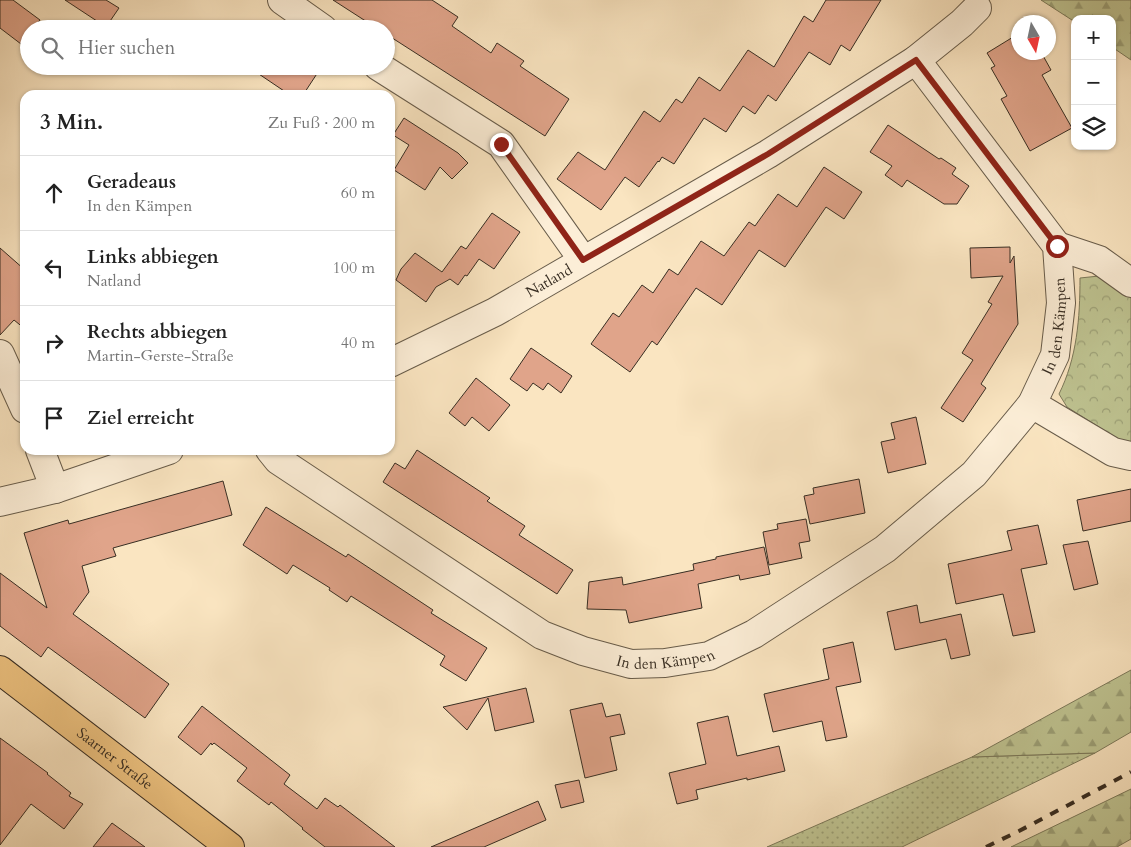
<!DOCTYPE html>
<html lang="de">
<meta charset="utf-8">
<style>
:root{--surface:#fff;--page:#f2f2f2;--text:#222;--muted:#767676;--line:#e0e0e0}
body{margin:0;font-family:Cardo,serif;background:var(--page);color:var(--text)}
.controls{position:absolute;right:15px;top:15px;display:grid;overflow:hidden;border-radius:10px;box-shadow:0 1px 4px #0004}
.controls button{width:45px;height:45px;display:grid;place-items:center;padding:0;border:0;border-bottom:1px solid var(--line);background:var(--surface);color:var(--text);font:25px sans-serif}
.compass{position:absolute;left:1011px;top:15px;width:45px;height:45px;border-radius:50%;background:var(--surface);box-shadow:0 1px 4px #0004;rotate:171deg}
.stop{position:absolute;width:15px;height:15px;margin:-11px;border:4px solid #8f2418;border-radius:50%;background:#fff}
.stop.end{background:#8f2418;border-color:#fff;box-shadow:0 1px 5px #0008}
.list{margin:0;padding:0;list-style:none}
h2{display:flex;justify-content:space-between;align-items:center;height:65px;margin:0;padding:0 20px;font-size:21px}
h2 small{font-size:16px;font-weight:400;color:var(--muted)}
.list li{display:grid;grid-template-columns:32px 1fr auto;gap:15px;align-items:center;box-sizing:border-box;height:75px;padding:0 20px;border-top:1px solid var(--line)}
.list b{display:block;font-size:19px;white-space:nowrap}
.list p{margin:0;font-size:16px;white-space:nowrap;color:var(--muted)}
.list em{font-size:16px;font-style:normal;color:var(--muted)}
.icon{flex:none;width:28px;height:28px;fill:none;stroke:currentColor;stroke-width:2;stroke-linecap:round;stroke-linejoin:round}
.map{position:relative;flex:none;width:1131px;height:847px;overflow:hidden}
.search{position:absolute;background:var(--surface);box-shadow:0 1px 4px #0004;left:20px;top:20px;width:375px;height:55px;display:flex;align-items:center;gap:12px;box-sizing:border-box;padding:0 18px;border-radius:28px;color:var(--muted);font-size:19px}
.panel{position:absolute;background:var(--surface);box-shadow:0 1px 4px #0004;left:20px;top:90px;width:375px;height:365px;border-radius:15px}
.map>svg:first-child{display:block}
.grass{fill:url(#grass-dots);stroke:#7c795a}
.forest{fill:url(#forest-firs);stroke:#7c795a}
.park{fill:url(#park-crowns);stroke:#7c795a}
.building{fill:#e0a48a;stroke:#382e23}
.lines{fill:none;stroke-linecap:round;stroke-linejoin:round}
.minor-casing{stroke:#685c4a;stroke-width:30}
.major-casing{stroke:#382e23;stroke-width:30}
.minor{stroke:#fceed7;stroke-width:28}
.major{stroke:#edc280;stroke-width:28}
.rail{stroke:#382e23;stroke-width:4;stroke-dasharray:9 9;stroke-linecap:butt}
.route{stroke:#8f2418;stroke-width:6}
.labels{text-anchor:middle;stroke-width:4.5;stroke-linejoin:round;paint-order:stroke}
.street-label{font-size:15px;fill:#382e23;stroke:#fceed7}
</style>
<div class="map">
<svg width="1131" height="847" viewBox="0 0 1131 847">
<defs>
<pattern id="grass-dots" width="8" height="8" patternUnits="userSpaceOnUse" patternTransform="scale(1.25)"><rect width="8" height="8" fill="#bfc492"/><path d="M2 2h.1M6 6h.1" fill="none" stroke="#9ca077" stroke-width="1.8" stroke-linecap="round"/></pattern>
<pattern id="forest-firs" width="22" height="20" patternUnits="userSpaceOnUse" patternTransform="scale(1.25)"><rect width="22" height="20" fill="#bfc492"/><path d="M5 1l3.5 6h-7zM16 11l3.5 6h-7z" fill="#9ca077"/></pattern>
<pattern id="park-crowns" width="20" height="18" patternUnits="userSpaceOnUse" patternTransform="scale(1.25)"><rect width="20" height="18" fill="#bfc492"/><path d="M2 6a3 3 0 1 1 6 0M12 15a3 3 0 1 1 6 0" fill="none" stroke="#9ca077"/></pattern>
</defs>
<rect width="100%" height="100%" fill="#fae5c1"/>
<filter id="stains"><feTurbulence type="fractalNoise" baseFrequency=".004" numOctaves="4"/><feColorMatrix values="0 0 0 0 .2 0 0 0 0 .09 0 0 0 0 .02 0 0 0 .5 -.17"/></filter>
<radialGradient id="worn" r=".72"><stop offset=".6" stop-color="#630" stop-opacity="0"/><stop offset="1" stop-color="#630" stop-opacity=".3"/></radialGradient>
<path class="grass" d="M1095,753L902,847H767L972,757Z"/>
<path class="forest" d="M1041,0H1131V60L1112,47V19H1075V22Z
M1131,670V732L1095,753L972,757Z
M1131,789V839L1117,847H1011Z"/>
<path class="park" d="M1099,276L1131,298V442L1118,439L1067,407L1059,394C1077,358 1080,318 1080,278Z"/>
<path class="building" d="M0,0H13L40,20L33,29H29V34L21,44L0,28Z
M65,0H106L119,8L106,27Z
M333,0H432L458,17L452,26L491,53L497,43L524,61L520,66L569,99L545,136L386,34V29H378Z
M826,0H881L850,51L841,45L830,65L809,52L776,101L768,95L755,114L743,106L726,132L704,118L674,164L662,157L659,162L658,161L639,187L625,177L601,210L557,179L578,152L605,170L644,111L660,122L676,99L682,103L699,77L720,91L748,50L774,67L804,16L813,22Z
M1018,34V52H1041L1051,70L1042,75L1072,128L1030,151L1001,99L1007,96L991,68L995,66L987,53Z
M247,66H322L303,95H290Z
M404,118L458,153L468,163L452,179L440,167L425,190L394,170L409,145L393,135Z
M888,125L939,159L941,158L956,168L952,174L969,186L957,204H944L907,180L902,187L885,175L892,166L870,152Z
M824,167L862,192L844,219L826,207L785,267L759,250L722,305L696,288L657,345L652,341L630,372L591,344L613,313L619,317L642,285L653,293L669,269L678,275L701,241L724,256L749,222L755,226L778,194L797,207Z
M492,213L520,232L494,269L479,259L467,276L465,275L458,285L450,279L436,287L426,302L396,280L401,269L415,253L442,272L461,246L466,249Z
M1010,247V263L1014,256L1018,324L981,384L986,388L963,422L941,408L973,360L962,353L992,304L988,302L1003,276L971,278L970,248Z
M0,248L25,270V329L14,320L0,335Z
M531,348L572,376L561,393L548,383L543,390L533,383L527,391L510,379Z
M476,378L510,405L489,431L472,417L465,426L449,413Z
M916,417L926,464L888,473L881,442L895,439L891,423Z
M417,450L490,498L487,501L525,526L519,535L573,570L557,594L383,482L395,463L405,469Z
M859,479L865,513L810,524L804,496L814,494L813,488Z
M223,481L232,515L113,548L116,556L82,566L89,592L73,614L169,684L145,718L48,647L41,657L0,626V573L47,608L24,533L68,520L69,524Z
M1131,489V521L1083,531L1077,500Z
M266,507L346,557L348,554L433,610L431,613L487,648L466,681L440,665L445,656L351,596L347,602L329,590L330,588L293,565L287,574L243,545Z
M806,519L810,541L799,543L802,558L769,565L763,532L778,529L777,524Z
M1038,525L1047,564L1021,569L1035,632L1013,636L1003,594L956,604L948,564L1012,550L1007,531Z
M1088,541L1098,584L1074,590L1063,545Z
M764,547L770,574L740,580L739,575L698,584L702,608L629,623L626,610L587,609L589,582L622,577L623,585L694,570L693,564L716,559V557Z
M917,605L920,623L961,614L970,655L951,659L946,639L895,650L887,612Z
M853,642L861,682L836,687L847,737L826,741L822,721L773,732L764,694L829,679L823,649Z
M526,688L534,722L495,731L488,698L467,730L443,707Z
M602,703L606,717L620,714L625,734L610,737L617,770L585,778L570,710Z
M202,706L290,775L284,784L317,809L325,798L338,807L340,805L395,847H325L302,829L303,828L271,802L269,805L237,781L247,768L214,743L212,745L211,743L201,755L178,737Z
M728,716L737,756L779,746L785,771L747,780V778L696,790L698,799L677,804L669,773L706,764L697,723Z
M0,738L48,773L47,774L71,793L69,796L83,804L64,829L31,804L0,845Z
M579,780L584,802L561,808L555,785Z
M538,801L546,820L484,847H431Z
M112,823L145,847H93Z"/>
<g class="lines">
<g class="minor-casing">
<g id="minor">
<path d="M282,0L323,29"/>
<path d="M378,66L501,144L583,260"/>
<path d="M1057,246L1099,260L1131,283"/>
<path d="M0,354L25,409"/>
<path id="s1" d="M390,363L495,312L768,154L916,60L962,23L977,8"/>
<path d="M1032,404L1113,452L1131,456"/>
<path d="M40,450L55,489"/>
<path id="s2" d="M270,450L278,460L542,635L583,651L631,664L665,663L709,656L754,634L885,549L974,474L1032,404L1055,355L1061,303L1057,246L916,60"/>
<path d="M0,502L55,489L169,450"/>
</g>
</g>
<g class="major-casing">
<g id="major">
<path id="s3" d="M0,670L230,847"/>
</g>
</g>
<use href="#minor" class="minor"/>
<use href="#major" class="major"/>
<path class="rail" d="M986,847L1019,831L1131,772"/>
</g>
<g class="lines">
<path class="route" d="M501,144L583,260L768,154L916,60L1057,246"/>
</g>
<g class="labels">
<g class="street-label">
<text dy="5" stroke="none"><textPath href="#s1" startOffset="179">Natland</textPath></text>
<text dy="5" stroke="none"><textPath href="#s2" startOffset="998">In den Kämpen</textPath></text>
<text dy="5" stroke="none"><textPath href="#s2" startOffset="458">In den Kämpen</textPath></text>
<text dy="5" stroke="none"><textPath href="#s3" startOffset="145">Saarner Straße</textPath></text>
</g>
</g>
<rect width="100%" height="100%" filter="url(#stains)"/>
<rect width="100%" height="100%" fill="url(#worn)"/>
</svg>
<div class="controls">
<button>+</button>
<button>−</button>
<button><svg class="icon" aria-label="layers" viewBox="0 0 24 24"><path d="M12 4l9 5-9 5-9-5zM3 14l9 5 9-5"/></svg></button>
</div>
<svg class="compass" viewBox="-18 -18 36 36"><path d="M0-13l5 13h-10z" fill="#e53935"/><path d="M0 13l5-13h-10z" fill="#767676"/></svg>
<div class="stop" style="left:1057px;top:246px"></div>
<div class="stop end" style="left:501px;top:144px"></div>
<div class="search"><svg class="icon" aria-label="search" viewBox="0 0 24 24"><circle cx="10" cy="10" r="6"/><path d="M15 15l6 6"/></svg>Hier suchen</div>
<section class="panel">
<h2>3 Min.<small>Zu Fuß · 200 m</small></h2>
<ul class="list">
<li><svg class="icon" aria-label="ahead" viewBox="0 0 24 24"><path d="M12 20V5M6 11l6-6 6 6"/></svg><div><b>Geradeaus</b><p>In den Kämpen</p></div><em>60 m</em></li>
<li><svg class="icon" aria-label="left" viewBox="0 0 24 24"><path d="M17 20v-9H6M10 6l-5 5 5 5"/></svg><div><b>Links abbiegen</b><p>Natland</p></div><em>100 m</em></li>
<li><svg class="icon" aria-label="right" viewBox="0 0 24 24"><path d="M7 20v-9h11M14 6l5 5-5 5"/></svg><div><b>Rechts abbiegen</b><p>Martin-Gerste-Straße</p></div><em>40 m</em></li>
<li><svg class="icon" aria-label="arrive" viewBox="0 0 24 24"><path d="M6 21V4h12l-3 4 3 4H6"/></svg><div><b>Ziel erreicht</b></div></li>
</ul>
</section>
</div>
